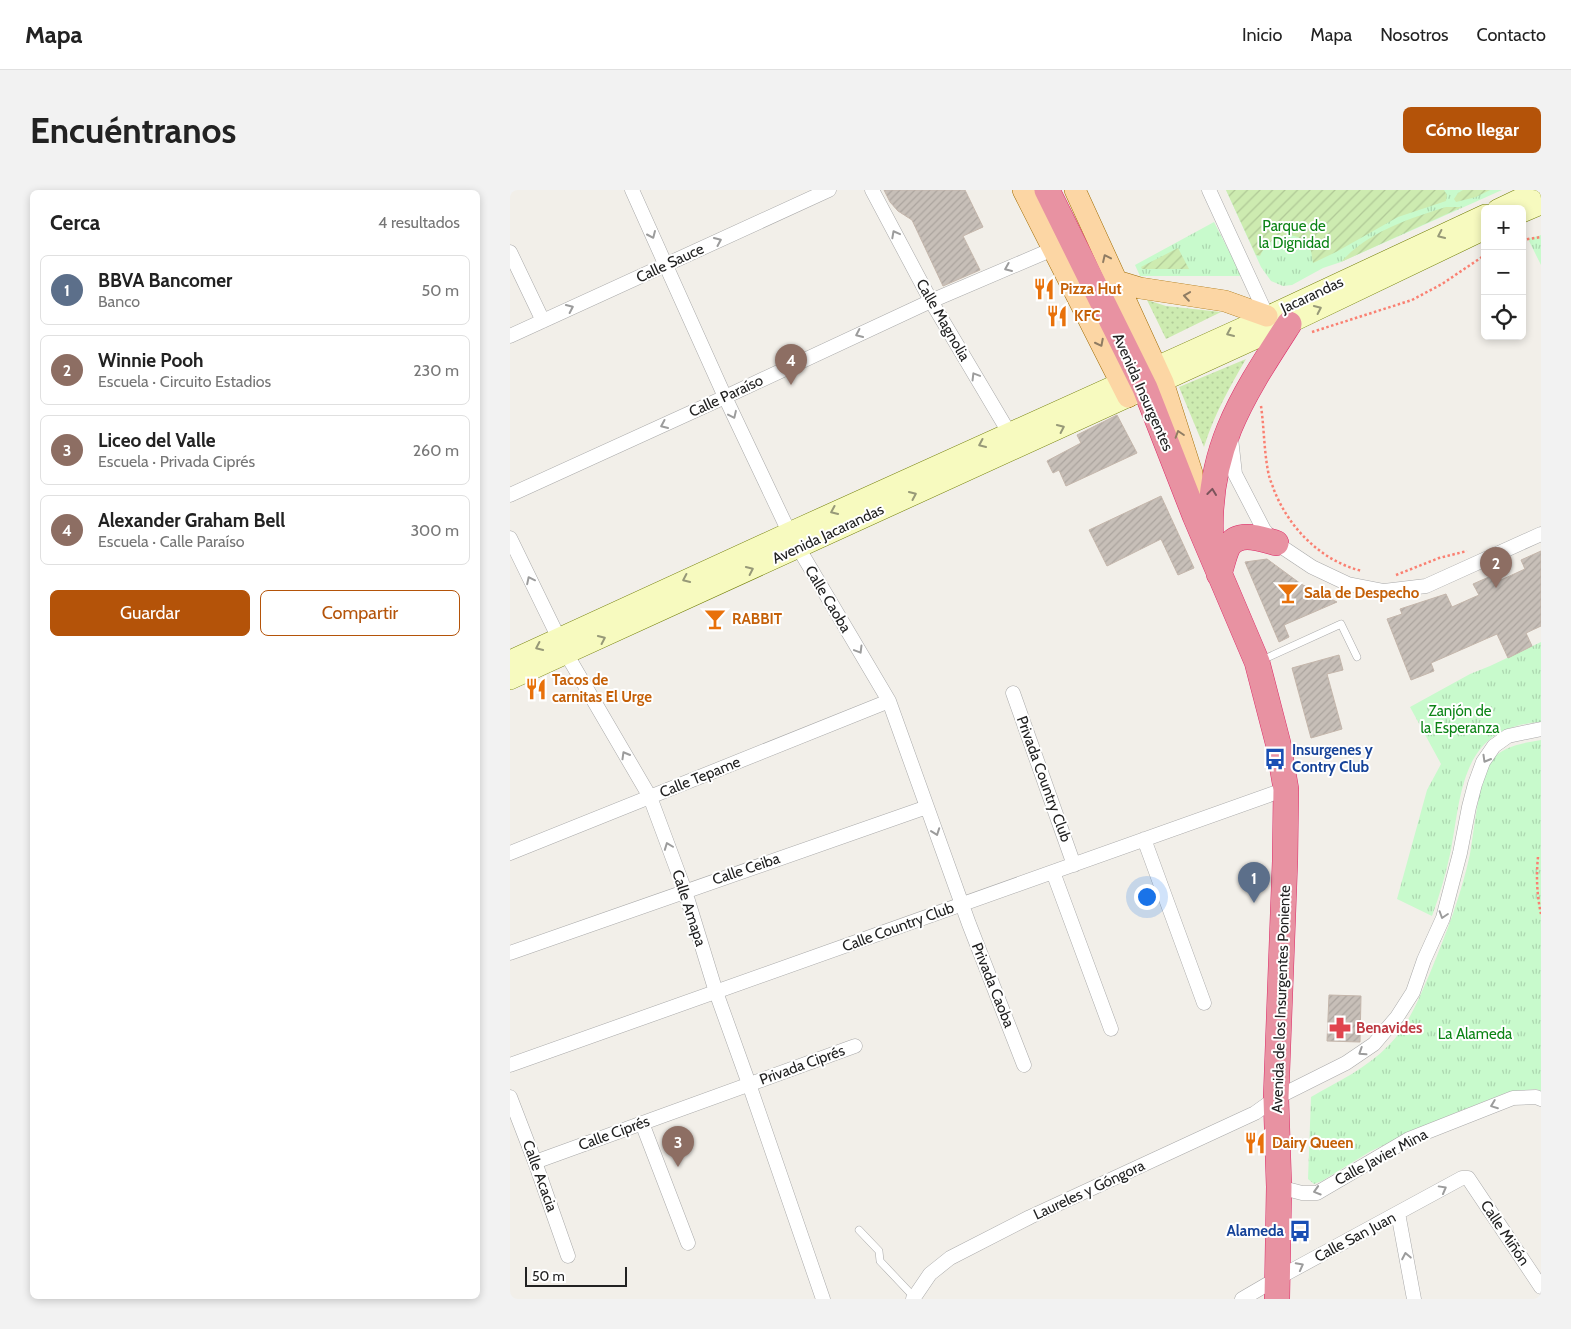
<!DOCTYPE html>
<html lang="es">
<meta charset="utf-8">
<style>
:root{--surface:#fff;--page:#f2f2f2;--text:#222;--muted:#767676;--line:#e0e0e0;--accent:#b45309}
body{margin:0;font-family:Cabin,sans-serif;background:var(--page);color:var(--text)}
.controls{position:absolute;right:15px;top:15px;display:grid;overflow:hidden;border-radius:8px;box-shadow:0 2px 8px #0003}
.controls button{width:45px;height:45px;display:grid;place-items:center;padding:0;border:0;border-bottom:1px solid var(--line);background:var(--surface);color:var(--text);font:25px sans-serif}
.scale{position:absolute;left:15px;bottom:12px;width:102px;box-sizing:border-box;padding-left:5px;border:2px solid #222;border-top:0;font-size:14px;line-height:18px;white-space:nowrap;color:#222;-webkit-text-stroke:4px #fff;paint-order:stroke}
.you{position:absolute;left:636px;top:706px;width:18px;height:18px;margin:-12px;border:4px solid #fff;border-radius:50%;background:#1a73e8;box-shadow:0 0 0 8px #1a73e833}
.badge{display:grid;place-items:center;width:32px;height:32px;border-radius:50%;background:var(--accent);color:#fff;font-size:16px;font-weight:700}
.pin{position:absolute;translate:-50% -41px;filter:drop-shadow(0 1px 2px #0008)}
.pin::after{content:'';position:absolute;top:26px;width:18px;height:15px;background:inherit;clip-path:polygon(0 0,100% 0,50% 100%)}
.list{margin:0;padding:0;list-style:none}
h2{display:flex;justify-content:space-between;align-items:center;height:65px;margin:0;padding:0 20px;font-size:21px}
h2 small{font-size:16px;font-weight:400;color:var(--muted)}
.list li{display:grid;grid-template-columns:32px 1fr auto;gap:15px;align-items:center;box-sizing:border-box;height:70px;margin:0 10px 10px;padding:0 10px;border:1px solid var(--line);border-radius:8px}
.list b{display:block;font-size:19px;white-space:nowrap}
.list p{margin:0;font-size:16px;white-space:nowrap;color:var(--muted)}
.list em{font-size:16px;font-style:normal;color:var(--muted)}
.actions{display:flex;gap:10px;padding:15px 20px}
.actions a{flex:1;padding:11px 0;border:1px solid var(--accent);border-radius:8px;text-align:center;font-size:18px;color:var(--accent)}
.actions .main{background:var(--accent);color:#fff}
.icon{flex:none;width:28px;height:28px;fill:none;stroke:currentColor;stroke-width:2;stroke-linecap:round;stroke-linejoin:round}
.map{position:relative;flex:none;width:1031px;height:1109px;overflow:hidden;border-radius:8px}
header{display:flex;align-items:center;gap:30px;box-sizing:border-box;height:70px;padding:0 25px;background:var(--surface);border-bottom:1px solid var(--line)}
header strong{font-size:24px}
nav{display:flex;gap:28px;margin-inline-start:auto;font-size:18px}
.intro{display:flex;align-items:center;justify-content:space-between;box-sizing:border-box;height:120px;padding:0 30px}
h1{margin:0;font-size:35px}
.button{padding:12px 22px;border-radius:8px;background:var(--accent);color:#fff;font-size:18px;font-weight:700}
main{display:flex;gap:30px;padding:0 30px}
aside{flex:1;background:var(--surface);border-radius:8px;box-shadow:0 2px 8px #0003}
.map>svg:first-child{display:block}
.grass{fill:url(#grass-dots)}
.park{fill:url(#park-tufts)}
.garden{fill:url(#garden-furrows)}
.building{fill:url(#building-hatch);stroke:#c4b6ab}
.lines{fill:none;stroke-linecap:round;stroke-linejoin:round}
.lane-casing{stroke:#a9a9a9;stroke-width:8}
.street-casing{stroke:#a9a9a9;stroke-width:15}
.secondary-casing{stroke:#707d05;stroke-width:20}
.primary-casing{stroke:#a06b00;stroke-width:22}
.highway-casing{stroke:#dc2a67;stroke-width:26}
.path{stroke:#fa8072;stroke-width:2.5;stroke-dasharray:2.5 2.5;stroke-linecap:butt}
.lane{stroke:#fff;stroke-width:7}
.street{stroke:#fff;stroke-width:14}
.secondary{stroke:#f7fabf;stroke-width:19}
.primary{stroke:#fcd6a4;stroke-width:21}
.highway{stroke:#e892a2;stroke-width:25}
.oneway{stroke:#9c9c9c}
.oneway2{stroke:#979978}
.oneway3{stroke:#8f7c63}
.oneway4{stroke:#7b545c}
.labels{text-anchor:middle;stroke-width:4;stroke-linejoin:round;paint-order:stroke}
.park-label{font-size:15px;fill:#0c8416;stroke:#fff}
.street-label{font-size:15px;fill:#222;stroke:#fff}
.food-label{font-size:15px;font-weight:bold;fill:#c56008;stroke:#fff;text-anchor:start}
.transit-label{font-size:15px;font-weight:bold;fill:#164399;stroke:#fff;text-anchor:start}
.health-label{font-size:15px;font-weight:bold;fill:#be3a42;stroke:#fff;text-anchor:start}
</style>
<header>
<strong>Mapa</strong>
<nav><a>Inicio</a><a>Mapa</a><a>Nosotros</a><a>Contacto</a></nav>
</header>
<div class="intro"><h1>Encuéntranos</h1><a class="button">Cómo llegar</a></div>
<main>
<aside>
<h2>Cerca<small>4 resultados</small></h2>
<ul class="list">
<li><span class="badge" style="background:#5c6f8a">1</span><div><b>BBVA Bancomer</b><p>Banco</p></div><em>50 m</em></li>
<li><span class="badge" style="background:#8d6e63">2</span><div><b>Winnie Pooh</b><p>Escuela · Circuito Estadios</p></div><em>230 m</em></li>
<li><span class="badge" style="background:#8d6e63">3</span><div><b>Liceo del Valle</b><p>Escuela · Privada Ciprés</p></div><em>260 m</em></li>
<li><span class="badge" style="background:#8d6e63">4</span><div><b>Alexander Graham Bell</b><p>Escuela · Calle Paraíso</p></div><em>300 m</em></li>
</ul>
<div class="actions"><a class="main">Guardar</a><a>Compartir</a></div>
</aside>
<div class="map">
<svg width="1031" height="1109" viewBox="0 0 1031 1109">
<defs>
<pattern id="grass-dots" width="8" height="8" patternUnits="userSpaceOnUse" patternTransform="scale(1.25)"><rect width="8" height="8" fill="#cdebb0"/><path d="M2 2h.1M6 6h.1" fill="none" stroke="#b0c997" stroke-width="1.8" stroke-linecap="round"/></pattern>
<pattern id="park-tufts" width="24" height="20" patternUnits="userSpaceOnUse" patternTransform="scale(1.25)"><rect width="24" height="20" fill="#c8facc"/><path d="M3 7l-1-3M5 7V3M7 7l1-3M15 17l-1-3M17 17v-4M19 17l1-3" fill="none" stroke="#acd6af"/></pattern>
<pattern id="garden-furrows" width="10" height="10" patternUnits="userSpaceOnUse" patternTransform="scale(1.25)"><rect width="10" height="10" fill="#cdebb0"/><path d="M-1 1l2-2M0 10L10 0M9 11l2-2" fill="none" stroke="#b0c997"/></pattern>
<pattern id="building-hatch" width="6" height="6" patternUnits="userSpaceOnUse" patternTransform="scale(1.25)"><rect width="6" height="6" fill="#c7bfb8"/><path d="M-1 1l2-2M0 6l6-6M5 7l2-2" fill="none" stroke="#aba49e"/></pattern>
</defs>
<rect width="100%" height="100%" fill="#f2efe9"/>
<path class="grass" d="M637,110L656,116L711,122L656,149Z
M736,169C719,198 704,225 694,257L669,197Z"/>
<path class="park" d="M716,0H992L831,72L813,78L782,95L773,96L761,91L751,77Z
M704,32L732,86H630L625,75Z
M1031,45V75L1018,49Z
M1031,452V532C952,537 952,599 941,660C936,683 930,704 922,726L887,709L917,600L931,574L900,517L960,484L980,476Z
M1031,550V901L1026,899L998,902L935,927L861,961L812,991L804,994L798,989L801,907C829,891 857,878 879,855C899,835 909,808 920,783C936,744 951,706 960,664C964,642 969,589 980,572C992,556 1013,553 1031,550Z"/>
<path class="garden" d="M716,0H934L937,5L936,11L888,27L826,62L803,73C802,69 802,65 801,61C790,36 759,43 750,66L746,65Z
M953,0H980L966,7L946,12L944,9L948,3Z
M936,17H952L831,72C858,42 898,29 936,17Z
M668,58L679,79H632L631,77Z"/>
<path class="building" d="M374,0H455L473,37L453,46L470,80L433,96L402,30L388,21L380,12Z
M607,225L627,263L556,296L549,280L543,283L537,271L571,253L567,245Z
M651,306L684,378L668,385L651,349L597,376L579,340Z
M1031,361V436L1016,443L1022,456L998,468L987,444L921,473L924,481L901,490L877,429L892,424L890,419L936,404L942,417L969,405L963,394L988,383L991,390L1015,379L1011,370Z
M757,369L791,394L827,412L774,435L779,447L769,452L735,372Z
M829,465L833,480L817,484L832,539L801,548L782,478Z
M819,805L851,806L850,852L817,851Z"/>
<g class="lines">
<g class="lane-casing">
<path id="lane" d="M750,471L831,434L847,467
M349,1040L369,1061L370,1071L404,1107"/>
</g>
<g class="street-casing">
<path id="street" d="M122,0L215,207L279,342L379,511L459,734L514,875
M362,0L421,111L504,251
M699,0L757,126
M0,62L33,131
M0,146L319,0
M721,248L725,284L754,340L766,353L802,377L838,394L874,401L916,396L1031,344
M0,305L215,207L421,111L543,59
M0,348L57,465L140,607L175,701L206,802L239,894L313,1109
M503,503L564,675
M634,649L694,813
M0,663L379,511
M543,682L601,839
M0,763L417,617
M0,875L776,599
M0,907L25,972L58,1066
M132,933L178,1053
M25,972L345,856
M769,997L792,1003H807L899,949L1003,908L1026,907L1031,909
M888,1023L904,1109
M403,1109L420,1084L440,1068L520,1027L745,923L766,908L836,873L864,854L887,827L903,802L914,770L933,728L950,663L959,617L965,594L973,572L984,556L998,546L1031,539
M732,1109L768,1088L952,988H958L1031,1097"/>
</g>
<g class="secondary-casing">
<path id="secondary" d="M987,19L1027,0
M1012,23L1031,15
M0,470L279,342L757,126L975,24
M0,490L779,134L975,40"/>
</g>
<g class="primary-casing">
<path id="primary" d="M513,0L618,207
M565,0L653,192L682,283L684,313
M607,91L630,98L715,111L757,126"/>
</g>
<g class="highway-casing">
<path id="highway" d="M537,0L635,198L685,326L747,472L768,553L776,599L775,671L766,908L769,997L767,1109
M701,351C696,260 732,207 779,134
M709,384C712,376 714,365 718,357C728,340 751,349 766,353"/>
</g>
<path class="path" d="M1012,50L1031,47
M802,142L902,110L932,94L975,65
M751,216C754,237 754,260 758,281C759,288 762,294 764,300C779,338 811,371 852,381
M886,385L929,368L957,361
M1028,667C1026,686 1027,706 1031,724"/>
<use href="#lane" class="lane"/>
<use href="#street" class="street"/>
<use href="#secondary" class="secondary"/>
<use href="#primary" class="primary"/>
<use href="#highway" class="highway"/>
</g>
<defs><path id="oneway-chevron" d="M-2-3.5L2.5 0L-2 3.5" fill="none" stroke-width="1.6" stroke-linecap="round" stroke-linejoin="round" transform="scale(1.25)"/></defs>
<g class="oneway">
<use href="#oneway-chevron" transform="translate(385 44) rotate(-118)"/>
<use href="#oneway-chevron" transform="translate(142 45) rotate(66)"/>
<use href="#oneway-chevron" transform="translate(208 51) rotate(-24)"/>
<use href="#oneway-chevron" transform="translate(498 78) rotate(157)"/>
<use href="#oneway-chevron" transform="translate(60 118) rotate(-25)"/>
<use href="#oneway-chevron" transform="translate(349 144) rotate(155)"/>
<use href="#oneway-chevron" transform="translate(465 186) rotate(-121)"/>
<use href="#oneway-chevron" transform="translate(223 225) rotate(65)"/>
<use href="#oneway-chevron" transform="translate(154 235) rotate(156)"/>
<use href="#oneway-chevron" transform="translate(20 390) rotate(-116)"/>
<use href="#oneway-chevron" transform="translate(349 460) rotate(59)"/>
<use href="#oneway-chevron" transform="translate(115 565) rotate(-120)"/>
<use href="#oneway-chevron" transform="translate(976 569) rotate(120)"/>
<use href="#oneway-chevron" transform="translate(426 642) rotate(70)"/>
<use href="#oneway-chevron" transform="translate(158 656) rotate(-111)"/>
<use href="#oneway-chevron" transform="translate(933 725) rotate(108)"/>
<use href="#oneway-chevron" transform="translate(852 862) rotate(147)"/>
<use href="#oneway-chevron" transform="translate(984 915) rotate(159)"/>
<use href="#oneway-chevron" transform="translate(933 999) rotate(-29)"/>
<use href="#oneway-chevron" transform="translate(807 1001) rotate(163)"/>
<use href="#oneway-chevron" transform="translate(896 1066) rotate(-101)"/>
<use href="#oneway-chevron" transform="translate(790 1076) rotate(-28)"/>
</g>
<g class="oneway2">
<use href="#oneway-chevron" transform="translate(931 45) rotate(155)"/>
<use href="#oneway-chevron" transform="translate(808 119) rotate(-25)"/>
<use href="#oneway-chevron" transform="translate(720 143) rotate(156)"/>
<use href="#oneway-chevron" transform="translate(551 238) rotate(-25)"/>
<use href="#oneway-chevron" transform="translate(472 254) rotate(156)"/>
<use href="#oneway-chevron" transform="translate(403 305) rotate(-24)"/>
<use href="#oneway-chevron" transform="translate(324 321) rotate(156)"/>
<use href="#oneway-chevron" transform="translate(240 380) rotate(-25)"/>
<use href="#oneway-chevron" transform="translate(176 389) rotate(155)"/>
<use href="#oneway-chevron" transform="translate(92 449) rotate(-25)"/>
<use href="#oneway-chevron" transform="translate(29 457) rotate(155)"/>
</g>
<g class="oneway3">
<use href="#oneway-chevron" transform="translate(596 68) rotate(-115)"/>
<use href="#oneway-chevron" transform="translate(677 106) rotate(-172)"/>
<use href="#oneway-chevron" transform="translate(590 153) rotate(63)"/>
<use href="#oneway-chevron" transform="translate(669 244) rotate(-108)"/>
</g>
<use class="oneway4" href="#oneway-chevron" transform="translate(702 302) rotate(-83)"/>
<defs>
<g id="restaurant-bare" transform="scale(1.725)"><path d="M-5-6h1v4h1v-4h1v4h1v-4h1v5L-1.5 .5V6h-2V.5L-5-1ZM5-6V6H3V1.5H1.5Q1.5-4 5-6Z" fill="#e8710a" stroke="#fff" stroke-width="2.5" paint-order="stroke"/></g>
<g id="bar-bare" transform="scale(1.725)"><path d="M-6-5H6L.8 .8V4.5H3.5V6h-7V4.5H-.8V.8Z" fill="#e8710a" stroke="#fff" stroke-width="2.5" paint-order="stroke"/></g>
<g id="bus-bare" transform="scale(1.725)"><path d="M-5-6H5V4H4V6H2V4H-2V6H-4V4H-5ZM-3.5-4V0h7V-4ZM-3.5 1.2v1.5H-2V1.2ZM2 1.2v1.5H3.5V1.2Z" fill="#1a4fb4" stroke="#fff" stroke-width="2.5" paint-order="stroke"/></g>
<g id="pharmacy-bare" transform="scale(1.725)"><path d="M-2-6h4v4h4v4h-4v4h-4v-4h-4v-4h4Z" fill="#e0444e" stroke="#fff" stroke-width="2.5" paint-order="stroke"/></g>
</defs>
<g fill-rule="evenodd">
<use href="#restaurant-bare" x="534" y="99"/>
<use href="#restaurant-bare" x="547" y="126"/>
<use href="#bar-bare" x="778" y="403"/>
<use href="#bar-bare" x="205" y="429"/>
<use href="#restaurant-bare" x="26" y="499"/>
<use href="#bus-bare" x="765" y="569"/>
<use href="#pharmacy-bare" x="830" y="838"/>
<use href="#restaurant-bare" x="745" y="953"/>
<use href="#bus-bare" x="790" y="1041"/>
</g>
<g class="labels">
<g class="park-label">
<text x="784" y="41">Parque de<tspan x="784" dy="17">la Dignidad</tspan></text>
<text x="950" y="526">Zanjón de<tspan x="950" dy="17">la Esperanza</tspan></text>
<text x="965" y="849">La Alameda</text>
</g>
<g class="street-label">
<text transform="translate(160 73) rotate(-25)" y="5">Calle Sauce</text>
<text transform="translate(802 105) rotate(-25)" y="5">Jacarandas</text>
<text transform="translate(433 130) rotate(60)" y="5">Calle Magnolia</text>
<text transform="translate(633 202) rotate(66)" y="5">Avenida Insurgentes</text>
<text transform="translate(216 206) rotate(-25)" y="5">Calle Paraíso</text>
<text transform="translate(318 344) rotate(-25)" y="5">Avenida Jacarandas</text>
<text transform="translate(318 409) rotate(59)" y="5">Calle Caoba</text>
<text transform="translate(190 587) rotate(-22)" y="5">Calle Tepame</text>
<text transform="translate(534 589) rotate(70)" y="5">Privada Country Club</text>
<text transform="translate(236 679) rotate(-19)" y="5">Calle Ceiba</text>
<text transform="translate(179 718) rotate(72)" y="5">Calle Amapa</text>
<text transform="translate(388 737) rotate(-20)" y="5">Calle Country Club</text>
<text transform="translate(483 795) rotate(68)" y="5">Privada Caoba</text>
<text transform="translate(771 809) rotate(-88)" y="5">Avenida de los Insurgentes Poniente</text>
<text transform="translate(292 875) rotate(-20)" y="5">Privada Ciprés</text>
<text transform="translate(104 943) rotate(-20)" y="5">Calle Ciprés</text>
<text transform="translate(871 967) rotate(-28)" y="5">Calle Javier Mina</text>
<text transform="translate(30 986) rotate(70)" y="5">Calle Acacia</text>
<text transform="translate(579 1000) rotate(-25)" y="5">Laureles y Góngora</text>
<text transform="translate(995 1043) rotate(56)" y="5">Calle Miñón</text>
<text transform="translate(845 1047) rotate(-28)" y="5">Calle San Juan</text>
</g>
<g class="food-label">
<text x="550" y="104">Pizza Hut</text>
<text x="564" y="131">KFC</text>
<text x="794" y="408">Sala de Despecho</text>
<text x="222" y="434">RABBIT</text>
<text x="42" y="495">Tacos de<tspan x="42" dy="17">carnitas El Urge</tspan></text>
<text x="762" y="958">Dairy Queen</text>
</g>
<g class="transit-label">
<text x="782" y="565">Insurgenes y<tspan x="782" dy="17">Contry Club</tspan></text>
<text x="774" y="1046" text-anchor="end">Alameda</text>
</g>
<g class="health-label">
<text x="846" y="843">Benavides</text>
</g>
</g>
</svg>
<div class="controls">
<button>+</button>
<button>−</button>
<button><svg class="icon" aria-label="locate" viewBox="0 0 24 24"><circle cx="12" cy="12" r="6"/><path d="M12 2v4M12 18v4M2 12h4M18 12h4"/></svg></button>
</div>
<div class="scale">50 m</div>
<div class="you"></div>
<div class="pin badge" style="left:744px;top:713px;background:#5c6f8a">1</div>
<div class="pin badge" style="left:986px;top:398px;background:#8d6e63">2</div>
<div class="pin badge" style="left:168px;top:977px;background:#8d6e63">3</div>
<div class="pin badge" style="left:281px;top:195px;background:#8d6e63">4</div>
</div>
</main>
